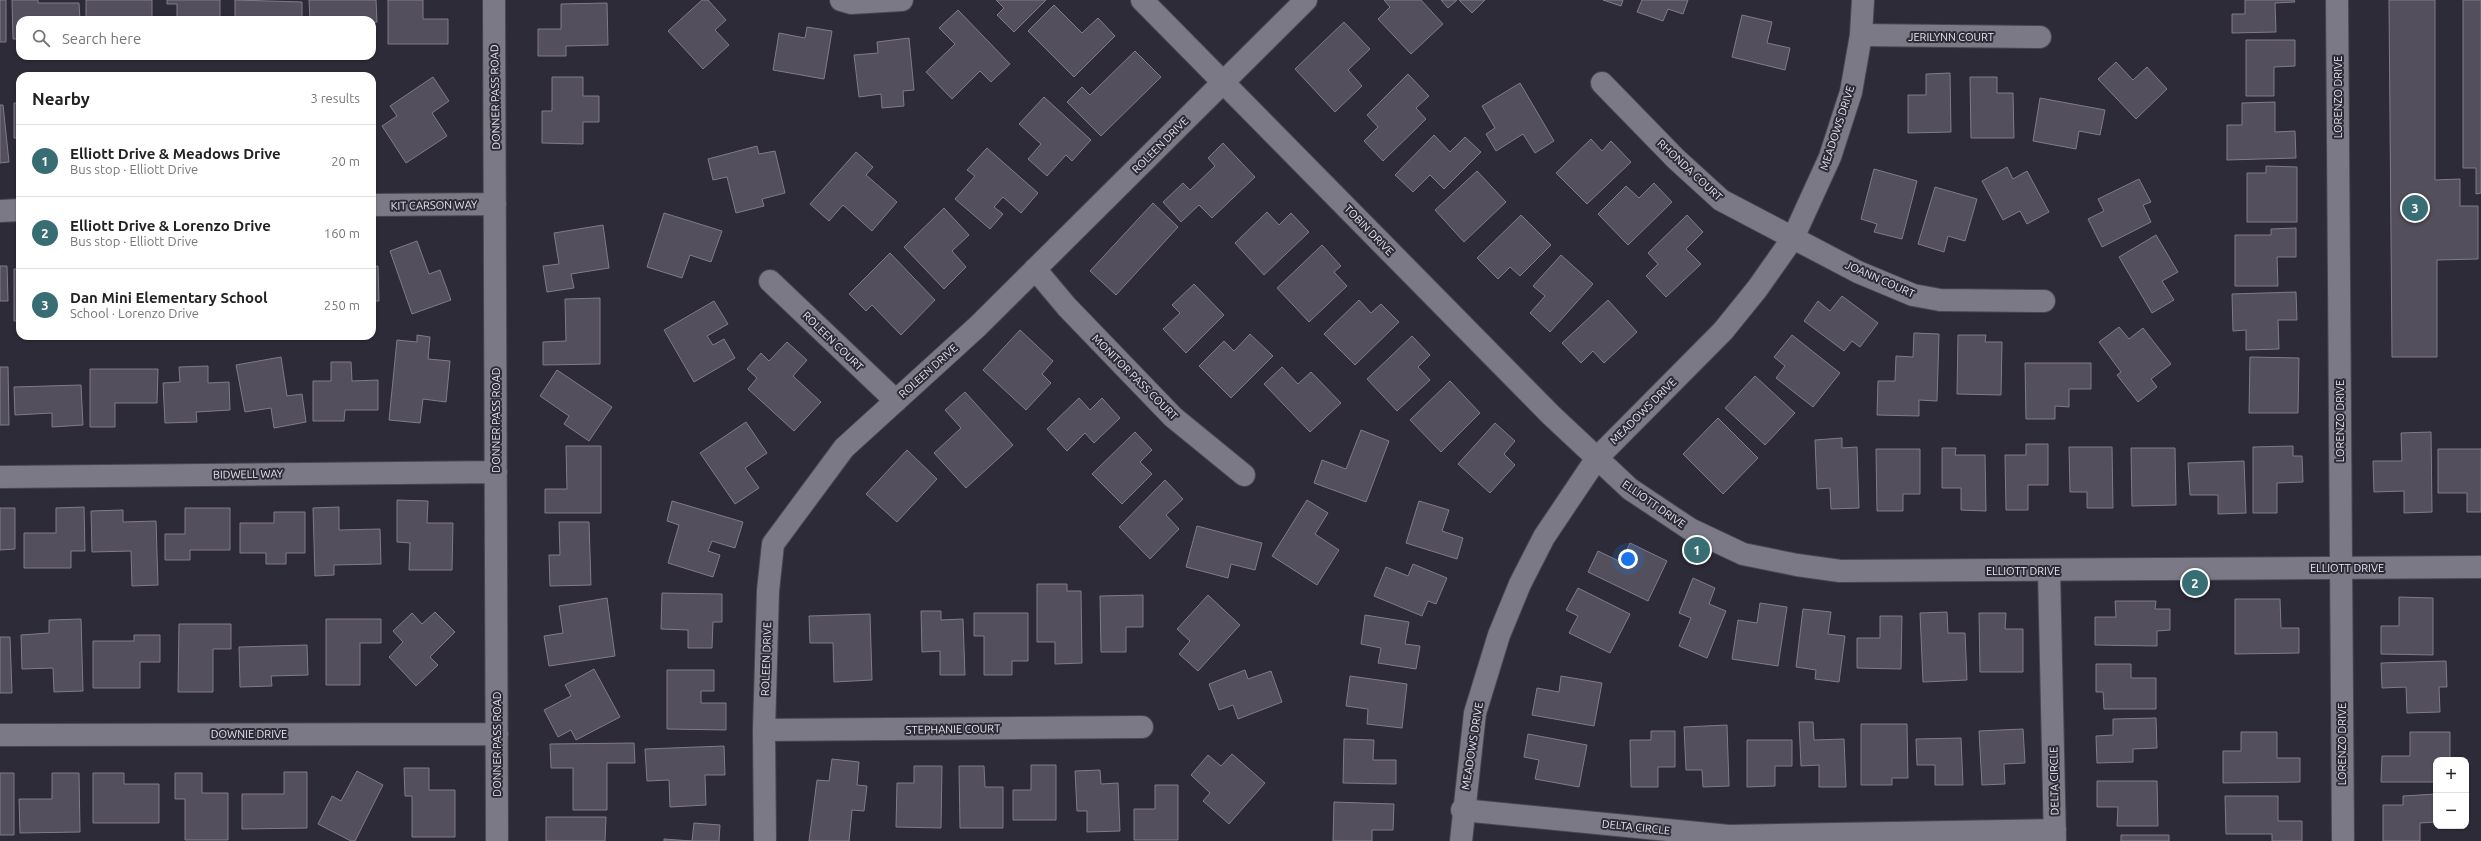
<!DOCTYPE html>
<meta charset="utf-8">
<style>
:root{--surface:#fff;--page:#f2f2f2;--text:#222;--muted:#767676;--line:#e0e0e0;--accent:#386e73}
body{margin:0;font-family:Ubuntu,sans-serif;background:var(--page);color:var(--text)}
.controls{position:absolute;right:12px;bottom:12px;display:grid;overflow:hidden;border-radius:8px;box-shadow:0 1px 3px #0004}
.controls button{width:36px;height:36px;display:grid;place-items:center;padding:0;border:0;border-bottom:1px solid var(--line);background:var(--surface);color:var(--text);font:20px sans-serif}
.you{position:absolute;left:1628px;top:559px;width:14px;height:14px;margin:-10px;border:3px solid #fff;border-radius:50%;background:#1a73e8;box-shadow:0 0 0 6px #1a73e833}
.badge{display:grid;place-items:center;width:26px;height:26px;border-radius:50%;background:var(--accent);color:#fff;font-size:13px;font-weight:700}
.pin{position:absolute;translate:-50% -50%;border:2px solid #fff;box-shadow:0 1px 4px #0006}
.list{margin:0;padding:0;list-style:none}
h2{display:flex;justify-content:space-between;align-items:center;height:52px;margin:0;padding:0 16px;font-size:17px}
h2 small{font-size:13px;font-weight:400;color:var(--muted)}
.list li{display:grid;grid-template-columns:26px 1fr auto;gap:12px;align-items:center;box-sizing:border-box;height:72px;padding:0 16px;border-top:1px solid var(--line)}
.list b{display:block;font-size:15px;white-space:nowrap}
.list p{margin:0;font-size:13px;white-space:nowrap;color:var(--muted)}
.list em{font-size:13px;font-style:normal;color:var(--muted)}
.icon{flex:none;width:22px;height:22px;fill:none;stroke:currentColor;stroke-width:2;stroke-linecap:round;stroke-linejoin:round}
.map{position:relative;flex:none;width:2481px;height:841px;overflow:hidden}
.search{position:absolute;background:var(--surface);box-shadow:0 1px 3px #0004;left:16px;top:16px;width:360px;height:44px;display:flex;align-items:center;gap:10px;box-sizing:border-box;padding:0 14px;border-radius:12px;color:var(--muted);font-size:15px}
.panel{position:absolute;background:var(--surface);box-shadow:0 1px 3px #0004;left:16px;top:72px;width:360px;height:268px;border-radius:12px}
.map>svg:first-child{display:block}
.building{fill:#544f5c;stroke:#807b89}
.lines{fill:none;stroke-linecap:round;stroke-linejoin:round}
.minor-casing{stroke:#484650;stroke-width:24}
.tertiary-casing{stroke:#484650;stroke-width:24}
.minor{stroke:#7c7987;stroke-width:22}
.tertiary{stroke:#7c7987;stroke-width:22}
.labels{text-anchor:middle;stroke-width:4;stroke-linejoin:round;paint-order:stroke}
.street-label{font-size:11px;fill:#e8e7ef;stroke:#2d2b37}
</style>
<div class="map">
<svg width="2481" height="841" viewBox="0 0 2481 841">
<rect width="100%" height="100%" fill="#2d2b37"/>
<path class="building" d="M0,0H6V42H0Z
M12,0H38V3H79L80,20H20V39H13Z
M86,0H152V20H86Z
M167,0H220V20H177V4H167Z
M235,0L302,2V20H235Z
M309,0H376L377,22L372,23V20H310Z
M388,0H423V19H448V44H388Z
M702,0H708L726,20L715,30L729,45L703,69L668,31Z
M996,0H1046L1014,32L997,15L1004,8Z
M1384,0H1421L1443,24L1411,54L1378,19L1390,7Z
M1441,0H1457L1448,8Z
M1459,0H1485L1472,13Z
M1603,0H1623L1621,6Z
M1642,0H1688L1683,14L1668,9L1663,21L1637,12Z
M2245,0H2294L2295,2L2275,3L2276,32L2232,33V14H2245Z
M2389,0H2435V180L2460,179V206H2478V259L2437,260V357H2392Z
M2463,0H2481V193L2476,194V168H2463Z
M607,3L608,45L566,46V56H538V29H561V4Z
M1054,5L1082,33L1098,18L1115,36L1074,77L1028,31Z
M958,10L1010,64L991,82L980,71L952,99L926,72L955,44L939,28Z
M1742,15L1772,22L1767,43L1790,48L1785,70L1732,57Z
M1344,22L1370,49L1348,70L1362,86L1335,112L1295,69Z
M807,27L832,31L824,79L773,70L779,33L805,38Z
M909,38L914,90L903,91L904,106L882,108L881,94L859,97L854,55L878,53L877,42Z
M2246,40H2295V66L2274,67V96H2246Z
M1135,51L1161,77L1101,136L1067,102L1082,87L1090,95Z
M2116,62L2133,80L2147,67L2167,89L2136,119L2098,79Z
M1950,73L1951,132L1908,133V95H1926V74Z
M1408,74L1429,96L1416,108L1426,119L1383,161L1364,141L1378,127L1367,115Z
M433,77L449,101L432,113L447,136L406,163L382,126L397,116L390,106Z
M552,77H583V96H599V122H583V144L542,143V111H552Z
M1970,77H1997V93H2013L2014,138H1971Z
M1520,83L1554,141L1535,153L1523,134L1496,151L1486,134L1495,128L1482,106Z
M1044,97L1091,140L1072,161L1066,155L1047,176L1028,159L1041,144L1019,124Z
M2040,98L2105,110L2100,135L2079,131L2076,149L2033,141Z
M2275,102V132L2295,131L2296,158L2227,160V125H2242V103Z
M14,103H20V138H14Z
M0,105H3L9,162L0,163Z
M1434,135L1450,152L1465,137L1481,152L1444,189L1430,175L1413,192L1395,175Z
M1591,139L1602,151L1611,141L1631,162L1587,204L1556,173Z
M1223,143L1255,177L1212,218L1199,205L1181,222L1163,202L1183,183L1190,190L1215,166L1208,158Z
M757,146L759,154L775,151L785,193L762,199L764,206L736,213L727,177L713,180L708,159Z
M987,148L1038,193L1021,213L1003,197L994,207L1003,214L990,229L955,199L975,176L967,170Z
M856,152L873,167L866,175L897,202L872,231L843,205L829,221L810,204Z
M2266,166L2297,167V222H2247V173H2266Z
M2007,167L2013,179L2027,171L2049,212L2027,224L2020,211L2003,220L1982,181Z
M1874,169L1917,181L1902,239L1874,232L1877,224L1861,219Z
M1477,171L1506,202L1464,242L1435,210Z
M2139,179L2151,202L2143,205L2151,222L2102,247L2088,219L2104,211L2098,199Z
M1654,183L1672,202L1628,245L1598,214L1626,186L1639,198Z
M1935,187L1977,199L1965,241L1948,236L1944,252L1918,244Z
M1153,203L1178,227L1116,295L1090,271Z
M944,208L969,235L952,251L966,267L944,289L904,247Z
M1267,212L1279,225L1291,213L1309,232L1264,275L1235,243Z
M664,213L722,231L711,262L690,255L682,278L647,267Z
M1521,215L1551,245L1520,276L1510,267L1498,279L1477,258Z
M1687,215L1703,232L1686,249L1701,264L1666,297L1646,276L1658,264L1648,253Z
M603,225L609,268L571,274L574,288L547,292L543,266L559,264L554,233Z
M2296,228V257H2277L2278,286H2235V235H2271V229Z
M2156,235L2178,272L2162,281L2174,300L2152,313L2119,257Z
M417,241L429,274L440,270L451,300L412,314L390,251Z
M1322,245L1341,266L1334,272L1347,286L1309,322L1277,288Z
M890,253L935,300L901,335L872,305L866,311L849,294Z
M1561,255L1593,284L1550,332L1530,313L1545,296L1533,286Z
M0,266H7L8,301H0Z
M378,266L379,301H372V267Z
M14,269H20V321H14Z
M1194,284L1224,315L1186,353L1163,329L1180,313L1172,305Z
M2296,292L2297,320H2278L2279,349L2246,350V330L2233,331L2232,294Z
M1842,296L1878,323L1860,347L1852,341L1844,351L1804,321L1818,301L1830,311Z
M600,298V364L543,365V342L566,341L565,299Z
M1359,300L1371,313L1381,304L1399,322L1355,365L1324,334Z
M1608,300L1637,332L1604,363L1593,351L1581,363L1562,343Z
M714,301L728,324L707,336L713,345L724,339L735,358L694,382L664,330Z
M2119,327L2129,339L2143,328L2171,364L2151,379L2157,387L2138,402L2117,375L2121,372L2099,342Z
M1020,330L1053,361L1042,374L1051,383L1026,410L983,370Z
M1914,333L1939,334L1937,401L1919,400V416L1877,415L1878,381H1895L1896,356L1913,357Z
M1250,334L1273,356L1231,398L1199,366L1224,341L1234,351Z
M417,335L430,337L428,359L450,361L446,402L423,399L420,423L389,420L397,340L417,342Z
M1792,335L1840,373L1813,407L1776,378L1785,366L1774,357Z
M1958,335H1986L1985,342H2002L2001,395L1957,394Z
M1412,336L1430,355L1418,367L1430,380L1397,411L1367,379Z
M787,342L807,360L793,376L821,402L794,431L748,389L757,378L747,369L761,353L769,361Z
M281,357L287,396L302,394L306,422L274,428L271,408L245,412L236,365Z
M2250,357L2299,358L2298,413H2249Z
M331,362H351L352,381L378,380V410H345L344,421H313V381H331Z
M2025,363H2091V389H2069V407L2055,406V419H2026Z
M208,366V383L229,382L230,410L196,412L197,422L165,423L163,383L180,382L179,367Z
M0,367H8L9,425H0Z
M1282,367L1298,384L1311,372L1341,403L1310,432L1264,384Z
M90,369H158L157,403H115V427H90Z
M557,370L612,407L589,441L564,424L569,416L540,396Z
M1755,376L1795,413L1765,445L1725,408Z
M1450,381L1480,413L1441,452L1410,420Z
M81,385L83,425L52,427V413L15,415L14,387Z
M965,392L1013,445L966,488L934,453L961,428L945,410Z
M1079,398L1090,410L1102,398L1120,418L1094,443L1085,433L1067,451L1047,429Z
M1718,418L1758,458L1723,494L1683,454Z
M746,422L767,453L745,468L759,488L735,504L700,453Z
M1495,423L1515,441L1504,454L1515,465L1490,493L1458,464Z
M1361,430L1389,441L1366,502L1314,483L1322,460L1346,469Z
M1135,432L1152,450L1140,462L1152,474L1122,504L1092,474Z
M2431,432L2432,512L2404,513V491L2374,492L2373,461H2402L2401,433Z
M1842,438V448L1857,447L1859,508L1831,509L1830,488L1817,489L1815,440Z
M2026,444H2048V485H2028V510H2006L2005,455H2026Z
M566,446H601V513H545V489H567Z
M2293,446V456H2302L2303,482L2277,483V513H2253V447Z
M2069,447H2112L2113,508H2087V492H2070Z
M1942,448H1956L1955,455H1985L1986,511L1961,510V488H1942Z
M2131,448H2175L2176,505L2132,506Z
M1876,449H1920V494H1903V511H1877Z
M2438,449H2481V512H2467V493H2438Z
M907,450L937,479L897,522L866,494Z
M2244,461L2246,513L2218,514V495H2190L2188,463Z
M1165,480L1183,499L1166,515L1179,529L1150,559L1119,527Z
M397,500L428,501L427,523H453L452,570H409L410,543L397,542Z
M1307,500L1328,513L1315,534L1339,550L1317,585L1272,556Z
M672,501L743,522L735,548L712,541L708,551L720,555L713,577L668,563L679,525L667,521Z
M1419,501L1449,510L1442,531L1463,538L1457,559L1406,543Z
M84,507L85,551H71V568H24V533H56V508Z
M339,507V530L380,529L381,564L334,565V575L315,576L313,508Z
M0,508H15V549L0,550Z
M185,508H230V550H190V560H165V534H185Z
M123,510V522L156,521L158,585L132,586L131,551L92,552L91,511Z
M274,512H305V553H286V564H266V553H240V523H274Z
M559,522H589L591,585L550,586L549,555H560Z
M1197,526L1262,543L1255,570L1231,564L1228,578L1186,567Z
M1630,543L1667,561L1648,601L1588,572L1598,551L1621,562Z
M1413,564L1447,578L1436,604L1428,601L1422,616L1374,596L1386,567L1408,576Z
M1693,578L1715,588L1709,604L1726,611L1707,658L1679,646L1691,618L1679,613Z
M1037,584H1067V591H1081L1082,663L1055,664V642H1037Z
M1578,588L1630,614L1610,653L1569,633L1578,616L1566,610Z
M662,593L722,594V622H713L712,648H688V630L661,629Z
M1143,595V627H1126V652H1101L1100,596Z
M1208,595L1240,625L1198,671L1179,654L1190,641L1177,629Z
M2399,597L2433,598V655L2381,654V626H2399Z
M607,598L615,656L549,666L544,636L563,633L559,606Z
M2235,599H2280L2281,628H2299V653L2235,654Z
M2115,601H2156L2155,609H2170V630L2157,631V646L2095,645V617H2116Z
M1760,603L1787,607L1778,666L1732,659L1738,620L1757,623Z
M1803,609L1831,612L1828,634L1845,636L1839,682L1815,679L1816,670L1796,667Z
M921,611H941V620L963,619L965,675H940V651L922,652Z
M435,612L455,632L430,657L438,665L416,686L389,657L403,642L393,631L412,613L422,624Z
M1947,612L1948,633H1965L1967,680L1923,682L1920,613Z
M974,613H1028V661H1012V675H984V636H974Z
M1979,613H2006L2005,629H2023V672H1980Z
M870,614L872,680L834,682L833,643H810L809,616Z
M1365,615L1409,622L1405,644L1420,646L1416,669L1378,663L1381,648L1361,644Z
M1880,616H1902L1901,669L1857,668V638H1880Z
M81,619L83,691L54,692L53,668L22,669L21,635L49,633V620Z
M326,619H381V643H360V685H326Z
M179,624H231V649H213V692H178Z
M134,635H160V662H140V688H93V641H134Z
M0,637H10L12,693H0Z
M307,645L308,675L271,676L272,686L240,687L239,647Z
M2446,661L2447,687H2439L2440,712L2407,713L2406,687L2382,688L2381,663Z
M2096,664H2131V678H2156V709H2104L2103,692H2096Z
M594,669L620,717L576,740L571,730L558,737L544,710L571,696L565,685Z
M667,670H714V691H701V703H726V730L667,729Z
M1245,670L1248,679L1271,671L1282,702L1238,719L1233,705L1219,710L1209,684Z
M1350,676L1407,684L1402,728L1367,724L1368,709L1346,706Z
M1561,676L1602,683L1594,726L1532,715L1537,688L1559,692Z
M2156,718L2157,748L2133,749V762L2097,763L2096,736L2113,735V719Z
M1799,722H1813L1814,740L1844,739L1846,787H1819V765L1801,766Z
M1861,724H1907L1908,778H1892V785H1861Z
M1727,725L1729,786L1703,787L1702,770H1686L1684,727Z
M2023,729L2025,763L2004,764L2005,784L1982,785L1979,731Z
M1651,731H1675V767H1658V787H1631L1630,740H1651Z
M2241,732H2277V758H2300V782L2223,783V751H2241Z
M2410,732H2450V760H2436V782H2381L2382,756H2410Z
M1528,734L1587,745L1579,787L1535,779L1539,760L1524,757Z
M1961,738L1963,785H1935V765H1917L1916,739Z
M1344,739L1374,740L1373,760H1396V784L1343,783Z
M1747,740H1792V766H1775V786L1747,787Z
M634,743L635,763H607V810H573V768H551L550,744Z
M724,746L725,775H705L706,805L670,807L669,780L647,781L645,749Z
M1232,754L1265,783L1229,824L1203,801L1210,793L1191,775L1208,755L1221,766Z
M832,759L859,762L857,785L867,786L864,811L852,810L849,841H809L817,780L829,781Z
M1031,765H1056V820H1013V790H1031Z
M914,766H942L941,828L896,827L897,783H914Z
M959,766H984L985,787H1003V828H960Z
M404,768H429V790H455V837H412V796H405Z
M1100,770L1101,784L1118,783L1120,831L1087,832V811H1077L1075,771Z
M357,771L383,785L355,841H351L318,824L332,796L341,801Z
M284,772H307V828L242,829V794H284Z
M0,773H14V835H0Z
M52,773H79L80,832L20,833L19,799H52Z
M93,773H124V784H159V823H93Z
M175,773H202V793H228V840H185V799H175Z
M2097,781H2157L2158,826H2117L2118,807H2097Z
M1155,785H1178V840H1134V809H1155Z
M2436,794V822L2420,823V841H2383V805H2403V796Z
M2225,796H2278V821H2302V841H2272V834H2226Z
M1334,802L1394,804L1393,830H1372V841H1333Z
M546,817H606L605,841H546Z
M694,823L720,825L719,841H664V839L692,841Z
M2121,835H2169V841H2121Z"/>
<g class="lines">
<g class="minor-casing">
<path id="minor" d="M494,0L497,841
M841,0L851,3L902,0
M2337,0L2343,841
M1861,35L2040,37
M1602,83L1676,159L1721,200L1858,272L1913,295L1940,300L2044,301
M372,205L495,204
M0,211L20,210
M1035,269L1067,307L1173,417L1244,475
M770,281L896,401
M0,477L496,472
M2049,571L2055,841
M764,730L1142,727
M0,735L497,734
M1462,810L1729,836L2055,830
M765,841L764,730L768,591L773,544L844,448L978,326L1306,0"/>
</g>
<g class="tertiary-casing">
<path id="tertiary" d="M1142,0L1551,415L1630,489L1690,529L1743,554L1797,565L1840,571L2481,567
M1461,841L1475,713L1499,635L1520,584L1544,537L1597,458L1723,331L1757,289L1793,238L1830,157L1851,92L1861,35L1863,0"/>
</g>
<use href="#minor" class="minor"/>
<use href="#tertiary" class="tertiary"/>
</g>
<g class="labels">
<g class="street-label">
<text x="1951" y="41">JERILYNN COURT</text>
<text transform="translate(495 97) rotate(-91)" y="4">DONNER PASS ROAD</text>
<text transform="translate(2338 97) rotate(-90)" y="4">LORENZO DRIVE</text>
<text transform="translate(1837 128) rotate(-72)" y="4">MEADOWS DRIVE</text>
<text transform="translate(1160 145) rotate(-45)" y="4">ROLEEN DRIVE</text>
<text transform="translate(1690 170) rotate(43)" y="4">RHONDA COURT</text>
<text transform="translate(434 205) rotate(-1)" y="4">KIT CARSON WAY</text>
<text transform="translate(1369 230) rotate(46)" y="4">TOBIN DRIVE</text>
<text transform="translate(1880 279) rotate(24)" y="4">JOANN COURT</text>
<text transform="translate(833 341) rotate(44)" y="4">ROLEEN COURT</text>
<text transform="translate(928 371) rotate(-42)" y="4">ROLEEN DRIVE</text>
<text transform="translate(1135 377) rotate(45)" y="4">MONITOR PASS COURT</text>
<text transform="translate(1643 411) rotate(-45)" y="4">MEADOWS DRIVE</text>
<text transform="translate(496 420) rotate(-90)" y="4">DONNER PASS ROAD</text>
<text transform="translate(2340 421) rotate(-90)" y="4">LORENZO DRIVE</text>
<text transform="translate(248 474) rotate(-1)" y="4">BIDWELL WAY</text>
<text transform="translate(1654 504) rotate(35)" y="4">ELLIOTT DRIVE</text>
<text x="2347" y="572">ELLIOTT DRIVE</text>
<text x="2023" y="575">ELLIOTT DRIVE</text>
<text transform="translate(766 659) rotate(-88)" y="4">ROLEEN DRIVE</text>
<text transform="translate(953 729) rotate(-1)" y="4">STEPHANIE COURT</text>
<text x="249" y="738">DOWNIE DRIVE</text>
<text transform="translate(497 744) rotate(-90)" y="4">DONNER PASS ROAD</text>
<text transform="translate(2342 744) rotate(-90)" y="4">LORENZO DRIVE</text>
<text transform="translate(1472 746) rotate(-81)" y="4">MEADOWS DRIVE</text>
<text transform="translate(2054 781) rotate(-91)" y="4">DELTA CIRCLE</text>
<text transform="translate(1636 827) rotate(6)" y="4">DELTA CIRCLE</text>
</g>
</g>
</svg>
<div class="controls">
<button>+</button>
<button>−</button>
</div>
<div class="you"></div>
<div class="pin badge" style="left:1697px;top:550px">1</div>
<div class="pin badge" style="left:2195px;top:583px">2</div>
<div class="pin badge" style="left:2415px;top:208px">3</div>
<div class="search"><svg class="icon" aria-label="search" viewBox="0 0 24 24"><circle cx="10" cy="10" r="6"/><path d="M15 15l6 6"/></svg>Search here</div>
<section class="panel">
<h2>Nearby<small>3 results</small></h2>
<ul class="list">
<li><span class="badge">1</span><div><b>Elliott Drive &amp; Meadows Drive</b><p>Bus stop · Elliott Drive</p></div><em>20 m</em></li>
<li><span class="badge">2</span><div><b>Elliott Drive &amp; Lorenzo Drive</b><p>Bus stop · Elliott Drive</p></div><em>160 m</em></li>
<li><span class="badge">3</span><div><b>Dan Mini Elementary School</b><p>School · Lorenzo Drive</p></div><em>250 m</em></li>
</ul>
</section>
</div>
